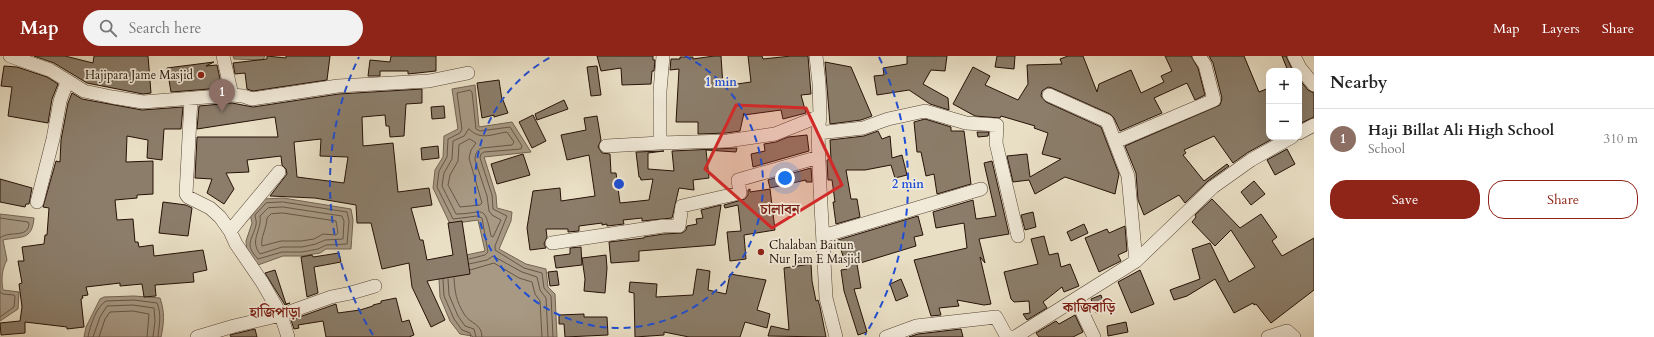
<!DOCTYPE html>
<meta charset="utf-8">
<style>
:root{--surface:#fff;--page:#f2f2f2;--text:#222;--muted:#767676;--line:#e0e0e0;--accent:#8f2418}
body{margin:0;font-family:Cardo,"Noto Serif Bengali",serif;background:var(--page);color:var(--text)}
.controls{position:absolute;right:12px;top:12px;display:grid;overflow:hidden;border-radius:8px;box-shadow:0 4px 16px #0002}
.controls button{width:36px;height:36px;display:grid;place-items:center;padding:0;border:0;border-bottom:1px solid var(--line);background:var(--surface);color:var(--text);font:20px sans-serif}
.you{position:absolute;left:785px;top:122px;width:14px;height:14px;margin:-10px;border:3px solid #fff;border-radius:50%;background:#1a73e8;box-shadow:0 0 0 6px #1a73e833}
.badge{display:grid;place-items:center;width:26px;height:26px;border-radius:50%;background:var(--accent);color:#fff;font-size:13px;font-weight:700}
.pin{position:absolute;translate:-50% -33px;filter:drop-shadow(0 1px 2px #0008)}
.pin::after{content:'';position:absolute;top:21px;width:14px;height:12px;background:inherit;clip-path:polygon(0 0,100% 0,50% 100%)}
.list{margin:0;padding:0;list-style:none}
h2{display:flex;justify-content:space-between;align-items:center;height:52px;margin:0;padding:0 16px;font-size:17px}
h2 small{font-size:13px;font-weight:400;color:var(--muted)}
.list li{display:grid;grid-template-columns:26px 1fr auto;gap:12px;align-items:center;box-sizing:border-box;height:60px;padding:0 16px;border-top:1px solid var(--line)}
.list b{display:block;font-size:15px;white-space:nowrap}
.list p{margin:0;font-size:13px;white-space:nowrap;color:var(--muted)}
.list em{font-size:13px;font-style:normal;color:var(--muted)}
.actions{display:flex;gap:8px;padding:12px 16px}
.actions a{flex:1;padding:9px 0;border:1px solid var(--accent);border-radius:16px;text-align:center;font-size:14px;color:var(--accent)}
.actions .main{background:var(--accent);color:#fff}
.icon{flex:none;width:22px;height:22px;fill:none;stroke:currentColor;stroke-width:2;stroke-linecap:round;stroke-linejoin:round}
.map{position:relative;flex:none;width:1314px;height:281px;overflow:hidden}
header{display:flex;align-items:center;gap:24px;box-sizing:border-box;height:56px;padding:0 20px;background:var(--accent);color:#fff}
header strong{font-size:19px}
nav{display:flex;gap:22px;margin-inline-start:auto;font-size:14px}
.search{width:280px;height:36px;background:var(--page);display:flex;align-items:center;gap:10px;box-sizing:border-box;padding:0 14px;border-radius:22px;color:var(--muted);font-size:15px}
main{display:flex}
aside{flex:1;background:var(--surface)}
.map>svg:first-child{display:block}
.water{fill:#a79984;stroke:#736352}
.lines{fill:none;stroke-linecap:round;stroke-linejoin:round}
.shore{stroke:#665646;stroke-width:1}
.building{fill:#8b7d6a;stroke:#261207;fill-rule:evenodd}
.street-casing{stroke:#574536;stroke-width:14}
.street{stroke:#f1ead9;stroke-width:13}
.marked{fill:#d62828;fill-opacity:0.2;stroke:#d62828;stroke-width:3;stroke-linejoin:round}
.ring{fill:none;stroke:#1d4ed8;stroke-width:2;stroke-dasharray:7 5}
.poi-dot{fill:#8f2418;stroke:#f1ead9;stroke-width:1.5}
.labels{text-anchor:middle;stroke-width:3.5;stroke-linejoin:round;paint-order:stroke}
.poi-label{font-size:12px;fill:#261207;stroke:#f1ead9;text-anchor:end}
.quarter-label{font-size:14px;font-weight:bold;fill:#7a1f14;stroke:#f1ead9}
.centre{fill:#1d4ed8;stroke:#f1ead9;stroke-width:2}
.ring-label{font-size:12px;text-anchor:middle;font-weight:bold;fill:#1d4ed8;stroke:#f1ead9;stroke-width:3.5;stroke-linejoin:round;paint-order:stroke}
</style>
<header>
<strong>Map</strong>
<div class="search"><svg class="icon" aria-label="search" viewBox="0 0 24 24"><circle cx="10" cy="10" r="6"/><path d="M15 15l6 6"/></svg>Search here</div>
<nav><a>Map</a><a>Layers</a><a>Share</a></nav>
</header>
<main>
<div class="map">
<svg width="1314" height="281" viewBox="0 0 1314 281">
<rect width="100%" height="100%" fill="#e9dfc5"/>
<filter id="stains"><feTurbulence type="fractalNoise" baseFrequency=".005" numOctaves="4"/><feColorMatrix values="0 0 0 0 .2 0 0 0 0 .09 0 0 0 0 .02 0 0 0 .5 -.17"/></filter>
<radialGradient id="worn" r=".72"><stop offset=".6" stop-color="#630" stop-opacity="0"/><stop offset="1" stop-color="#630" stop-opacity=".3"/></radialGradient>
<path class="water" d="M233,0H265L263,4L234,3Z
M475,29L479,71L512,66L531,96L484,101L496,139L497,152L512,156L511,165L499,193L526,208L546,213L548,231L555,238L557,281H473L472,280L460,278L450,265L440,241L438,205L485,195L478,164L450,168L433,132L435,114L443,101L444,80L458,73L452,33Z
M283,142L351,153L353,164L351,193H326L320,197L302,200H283L258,209L247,195L246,185L252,167L250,158L264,143Z
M0,158L34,162C32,185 21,180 3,184L7,204C2,213 1,223 3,234L19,236L18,253L0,265Z
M134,240L160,242C165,256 164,267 161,281H84L86,271L100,243L104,241Z"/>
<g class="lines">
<path class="shore" d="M469,73C481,85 492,78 507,76L514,86L512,89L482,92C477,94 475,98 475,104L487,140L489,155L492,159L501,164L493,181L491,180C484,146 484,158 456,158L442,130L444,117L452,103L453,85L464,80Z
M470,83L476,87L471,94L469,102L482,147L480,149L460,151L448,129L450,119L458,105L459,89Z
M283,146L347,156L349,165L347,188L326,189L318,193L302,196H282L258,203C244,188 252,185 256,169C257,165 255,162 255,159L266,147Z
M283,151L342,160L344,165L343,183L325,184L316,188L302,191H282L260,198C249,184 262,175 260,160L268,152Z
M283,157L336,165L338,177L336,179L323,178L314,183L301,185H281L262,190C260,183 267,171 267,162L271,158Z
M0,162L28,166L29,168C28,183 8,174 0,182
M469,203L485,199L488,196L482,162L477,160L453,163L437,131L439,115L447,101L448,83L460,77L462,73L457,37L470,34L472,36L476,73L480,75L510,71L522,90L521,93L484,96L481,98L480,102L492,139L493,153L507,160L495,190V194L524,212L542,217L544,232L551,240L553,281
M469,208L487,204L493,200L522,216L537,221L540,234L546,242L548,281
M470,214L494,207L519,222L532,226L535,238L540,245L542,281
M454,222C455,237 456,244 464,258C470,268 482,267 482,281
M443,223L444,240L454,263L462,274L470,277L471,281
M448,223L449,239L458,260L465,270L474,273L476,281
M0,236L3,238L14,239L15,241L14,251L0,261
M88,281C90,270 96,251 106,245L134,244L157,247C162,259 159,269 158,281
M93,281L100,261L107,250L133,249L154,252L155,265L153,281
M99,281L105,263L110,256L133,255L149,258L147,281"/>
</g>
<path class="building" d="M34,0H65L93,7L94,0H148L151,37L143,38L87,27L54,7Z
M267,0L286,2V0H330L327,24L253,35L247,33L245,17L235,18L233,7L267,3Z
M391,0H436V15L408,18V15H380V20H368L370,4L390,6Z
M597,0H653V4H655L654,15H652L651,28L622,29L621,12L601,15Z
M714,0H721L723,30L751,26L748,0H762L763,3L791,0H808L811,38L801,39L806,57L783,63L781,54L744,59V57L740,75L726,77L698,78V66H676L679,13L670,14L671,3H680V1H693V3Z
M907,0H947L945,15L931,14L923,28L948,42L949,54L930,48L909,34L877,39L874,20L884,19L883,12L907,8Z
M997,0H1015L1014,13L995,11Z
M1068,0H1083L1097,36L1099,28L1131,14L1141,37L1164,26L1161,20L1172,15L1165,0H1191L1198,12L1205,39L1195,44L1187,27L1154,42L1162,57L1120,75L1114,62L1110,58L1052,32L1048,31L1042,35L1041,40L1046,46L1101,71L1119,118L1115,138L1065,121L1035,138L1029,124L1013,126L1007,100L1027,98L1030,121L1061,103L1042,98L1048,77L1034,72L1035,70L1001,60L1000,62L975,60L953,48L973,11L990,20L985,29L1018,44L1028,28L1027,9L1062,8L1060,3Z
M1209,0H1244L1259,36L1269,32V81H1276L1247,97L1233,107L1214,80L1184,94L1186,97L1183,99L1204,125L1227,108L1229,110L1208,125L1185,147L1179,139L1144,159L1138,144L1136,117L1125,90L1220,49L1222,42L1213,7Z
M1282,0H1286L1293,15H1288Z
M214,6L206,10L217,9L222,32L171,36L167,12Z
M825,6L851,11L872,60L861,64L830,68Z
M4,10L17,11L47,21L58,28L52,43L48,67L8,60L12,31L1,30Z
M597,10L601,39L591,40L587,11Z
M1299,23L1308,34L1314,37V61L1299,68Z
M499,24L502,44H503L508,57L494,61V59L482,62L477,27Z
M422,33V47L406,48L404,80L390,81L389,70H386L385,59L362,61L363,90L393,87L398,136L429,132L432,149L411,152L420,184H423L427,204L453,199L448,167L462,165L470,218L427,225L445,264L431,271L412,231L409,207L382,213L371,167H357L356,149L315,142L270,140L287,118L286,113L282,109L281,100L247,104L249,116L226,117L234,133L224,148L207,137L212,123L195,122L197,81H278L275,61L197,73L199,50L232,47L253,51L339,38ZM321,83L320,100L348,101L344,127L297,121L294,86Z
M72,37L82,43L142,54L183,51L181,73H164L162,104L147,102L148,84L127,80L126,106L153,105V138L137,139V142L115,144L117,164L133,163L135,186H138L139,191L153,189L154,200L203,194L207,214L193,217L194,226L155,229L156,240L144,241L142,228L120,230V227L86,231L88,239L82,240L83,242L81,243L84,271L67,273V271L25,266V277L1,279L0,267L20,265L22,251L19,228L22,227L18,205H24L22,191L44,188L45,179H47L49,152L43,151L56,105L60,106L61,84L68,47Z
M564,44L568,53L537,64L535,58Z
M444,50L445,62L432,63L431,51Z
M533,59L546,85L532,92L519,66Z
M597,60L601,84L598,91L602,97L610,98L611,117H616L620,147L649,144L653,123L641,124L640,121H639L636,96L664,95L648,97V113L674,115L672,95L737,92L736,96L706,94L709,122L693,124L694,134L679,132L672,162L642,165V162L623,164L624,168L607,170V168L602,169V167L579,170V175L568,176V173H546L547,181L544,188L546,192L530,194L527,172L533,135L560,132L561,145L595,140L589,99L567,104L561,79L586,74L584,62Z
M925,63L951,71V75H964L971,128L937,138L934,118L926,120L921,96H917L914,66Z
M878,75L882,83L890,80L892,102L902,99L907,119L895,122L891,109L865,114H846L851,143H857L860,161L836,168L833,146H835L832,124H828L827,104L831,103L830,84L864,80Z
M977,76H989L988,80L978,81Z
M807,79L809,95L753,111L751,98L765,95L764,88L776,86L788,81Z
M438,90L439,102L422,104L421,92Z
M1287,93L1295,108L1275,119L1267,104Z
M523,98L530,119L497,128L491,108Z
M992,105L1009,178L979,183L985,207L980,201L991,248L984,249L957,244L959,250L939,252L941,259L931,260L914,204L967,192L964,167L936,172L933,156L973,144L976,163L996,160L984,107Z
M811,112L812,126H806V124L770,132L768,124Z
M0,123L32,132L29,148H26L25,151L0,146Z
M1254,125L1265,138L1251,149L1241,136Z
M750,133V136L770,133L775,174L744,179L746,203L730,205L727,176L741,175L738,149L725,152L724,149L745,143L748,139V134Z
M1212,143L1240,172L1261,158L1277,181L1272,185L1282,200L1314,182V234L1271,267L1256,248L1254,249L1253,247L1234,257L1215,223L1187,240L1174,244L1170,234L1200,223L1192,193L1210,187L1229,226L1255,211L1231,174L1215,190L1192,166L1196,161L1195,159Z
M163,146L186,149L192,152L188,180L159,177Z
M721,149L715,189L639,195V205L611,207L609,186L644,182V181L664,178L682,177L686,174L687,170L697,168L696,163L703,162L701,154Z
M1033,156L1036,171L1025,174L1021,159Z
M918,160L923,179L914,181L916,190L857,208L861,232L854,233L867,276L858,279L844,235L841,214L847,213L838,184Z
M1084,168L1088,177L1071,185L1067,176Z
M1125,170L1127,195L1118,199L1121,205L1099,216L1085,182L1107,173L1109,177Z
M1044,180L1049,199L1058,197L1061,211L1070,208L1079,230L1064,236L1062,231L1043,246L1047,252L1027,264L1023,258L1030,257L1029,245L1014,246L1011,243L1004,216L1038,208L1031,183Z
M581,191L582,209L556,212L554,200L570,198V192Z
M339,197L341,206L314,211L318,237L307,241L301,201L312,199L313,201Z
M606,199L607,212L605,237L584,235L585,223L582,202Z
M811,208L812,225L816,245L818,244L820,251L826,281L768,280L771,270L789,274L784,212Z
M697,213L710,215L708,234L726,238L730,218L766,224L757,254L770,258L767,272L745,266L740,281H689L664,276V279L635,281L634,237L629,236L630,226L657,228L656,241L693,239Z
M275,214L286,248L290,247L285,249L265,217Z
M1140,214L1154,248L1131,257L1118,226Z
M557,215L559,229L550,230L548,216Z
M901,223L908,240L896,245L890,228Z
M1101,239L1106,254L1096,257L1091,243Z
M396,242L402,266L409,264L414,279L409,281H326L323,265L298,269L299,272L294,273L291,264L333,249L336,248L338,257L360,254L373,250V249L381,247V245Z
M584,258V261H607L608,279L565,281L564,268H559V259Z
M1075,259L1083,276L1073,281H1039L1036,277L1056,265L1059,268Z
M1126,266L1128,276L1108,280L1107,270Z
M255,273L257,281H231L230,279Z
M961,273L963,281H909L918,278Z"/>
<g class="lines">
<g class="street-casing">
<path id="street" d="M10,0L50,14L84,35L112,41L143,46L232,39L223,0
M816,0L819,27L820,60L818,77L820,131L826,242L836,281
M1294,0L1300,12L1314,29
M232,39L243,40L252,43L338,30L429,25L468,17
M1049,39L1107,65L1128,120L1136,205
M191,43L186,138L188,141L210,152L220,161L230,175L236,188L262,226L281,259L288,281
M818,77L863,72L888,63L925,55L966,67L997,69L996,87L1018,180
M1299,77L1314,69
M1115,86L1214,44L1205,9L1199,0
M660,87V35L663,0
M606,90L660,87L727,85L775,78L820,60
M37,146L53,83L60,45L67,26
M230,175L279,116
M823,180L981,133
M552,187L663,170H679L682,150L740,137L738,124L819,101
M1076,243L1094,281
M197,281L234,270L281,259L331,241L351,237L375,230
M886,281L916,270L996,261L1007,281
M1011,281H1015L1136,205L1213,131L1251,104L1292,81
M1268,281L1287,275L1294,281"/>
</g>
<use href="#street" class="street"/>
</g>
<path class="marked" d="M736,49L806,52L842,129L772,172L705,113Z"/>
<g class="ring">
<path d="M685 0A144 144 0 1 1 553 0"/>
<path d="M373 279A289 289 0 0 1 359 1M879 1A289 289 0 0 1 865 279"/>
</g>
<g class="poi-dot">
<circle cx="201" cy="19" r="4"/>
<circle cx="761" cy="196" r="4"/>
</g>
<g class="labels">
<g class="poi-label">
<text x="193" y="23">Hajipara Jame Masjid</text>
<text x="769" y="193" text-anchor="start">Chalaban Baitun<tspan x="769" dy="14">Nur Jam E Masjid</tspan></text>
</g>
<g class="quarter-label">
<text x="780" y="158">চালাবন</text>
<text x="1089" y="256">কাজিবাড়ি</text>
<text x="275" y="261">হাজিপাড়া</text>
</g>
</g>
<circle cx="619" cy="128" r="6" class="centre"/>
<g class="ring-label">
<text x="721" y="30">1 min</text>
<text x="908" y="132">2 min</text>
</g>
<rect width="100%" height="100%" filter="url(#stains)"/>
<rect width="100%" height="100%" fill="url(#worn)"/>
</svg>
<div class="controls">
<button>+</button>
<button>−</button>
</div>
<div class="you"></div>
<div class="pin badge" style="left:222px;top:56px;background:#8d6e63">1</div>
</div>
<aside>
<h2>Nearby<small></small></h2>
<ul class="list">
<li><span class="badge" style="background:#8d6e63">1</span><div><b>Haji Billat Ali High School</b><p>School</p></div><em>310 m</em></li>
</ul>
<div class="actions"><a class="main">Save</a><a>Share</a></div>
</aside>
</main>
